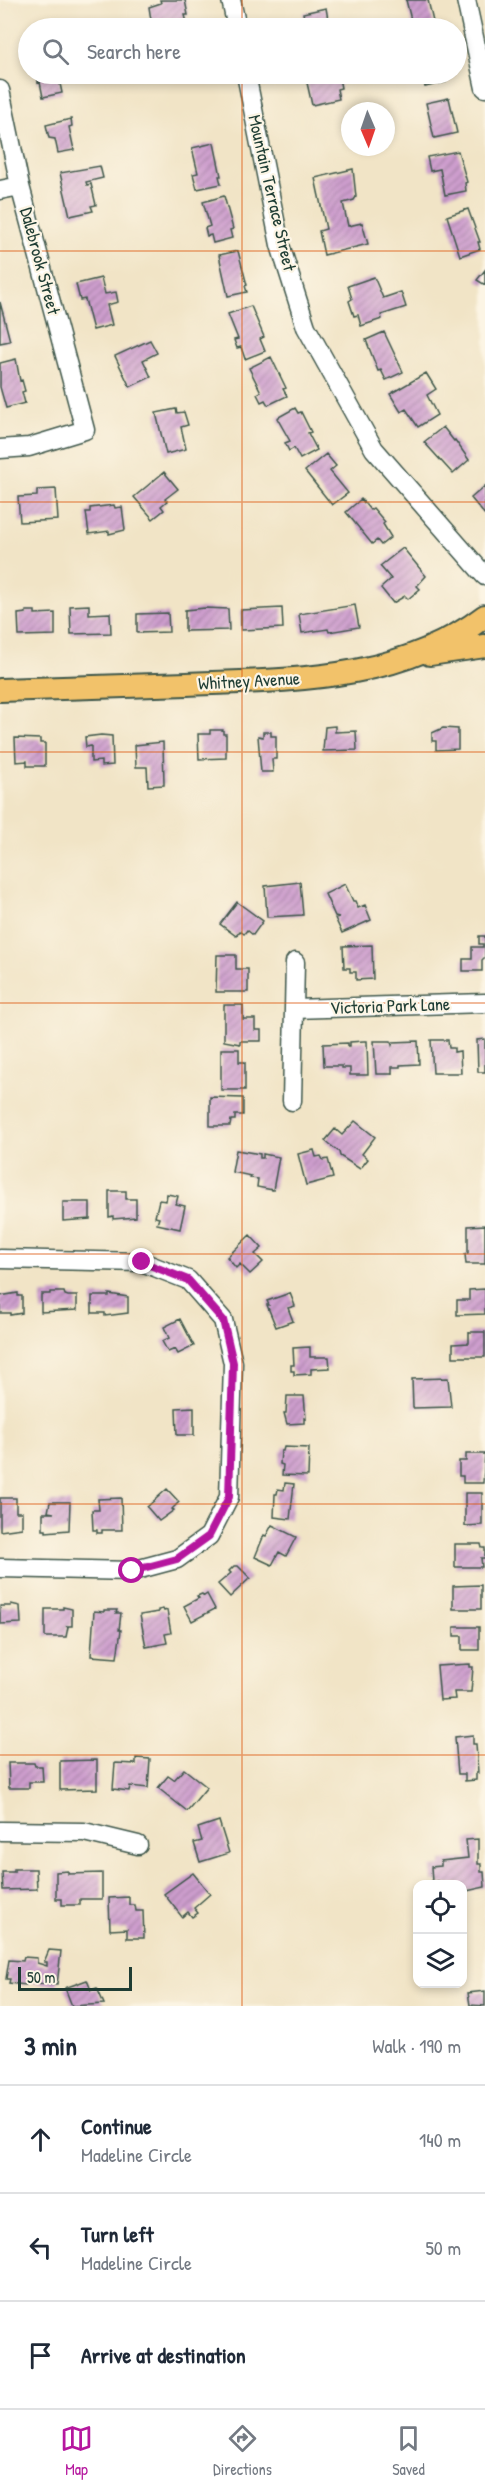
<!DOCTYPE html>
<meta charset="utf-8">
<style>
:root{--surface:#fff;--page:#f2f2f3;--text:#1f2937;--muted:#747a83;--line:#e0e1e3;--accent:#b5179e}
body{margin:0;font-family:"Patrick Hand",sans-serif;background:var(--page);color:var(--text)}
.controls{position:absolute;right:18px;bottom:18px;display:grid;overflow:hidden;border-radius:12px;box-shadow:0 3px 9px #0003}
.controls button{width:54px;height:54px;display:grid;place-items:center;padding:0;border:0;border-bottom:2px solid var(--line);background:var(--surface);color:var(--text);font:30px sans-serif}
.compass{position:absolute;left:341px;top:102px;width:54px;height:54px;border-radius:50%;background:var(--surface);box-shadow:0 3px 9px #0003;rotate:178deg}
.scale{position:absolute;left:18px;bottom:15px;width:114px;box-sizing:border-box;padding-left:6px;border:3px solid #1f3d34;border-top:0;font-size:16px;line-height:21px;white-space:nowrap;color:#1f3d34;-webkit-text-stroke:4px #fcf5e5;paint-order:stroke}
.stop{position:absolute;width:18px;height:18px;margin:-14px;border:4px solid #b5179e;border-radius:50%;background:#fff}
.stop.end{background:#b5179e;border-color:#fff;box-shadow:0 2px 6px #0008}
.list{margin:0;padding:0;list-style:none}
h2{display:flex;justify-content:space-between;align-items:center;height:78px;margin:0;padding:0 24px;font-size:26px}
h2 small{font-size:20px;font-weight:400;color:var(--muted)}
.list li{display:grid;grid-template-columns:39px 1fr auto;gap:18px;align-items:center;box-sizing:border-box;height:108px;padding:0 24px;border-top:2px solid var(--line)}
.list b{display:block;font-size:22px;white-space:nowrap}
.list p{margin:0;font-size:20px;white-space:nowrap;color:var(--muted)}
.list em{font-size:20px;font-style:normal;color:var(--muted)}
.icon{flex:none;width:33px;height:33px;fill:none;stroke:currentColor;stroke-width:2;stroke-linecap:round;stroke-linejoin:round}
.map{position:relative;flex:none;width:485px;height:2006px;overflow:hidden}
.search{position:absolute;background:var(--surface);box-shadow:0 3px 9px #0003;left:18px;right:18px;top:18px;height:66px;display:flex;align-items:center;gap:15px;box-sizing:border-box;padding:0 21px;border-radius:33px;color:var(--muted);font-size:22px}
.sheet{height:402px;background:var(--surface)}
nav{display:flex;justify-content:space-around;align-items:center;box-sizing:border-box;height:84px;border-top:2px solid var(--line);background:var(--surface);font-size:16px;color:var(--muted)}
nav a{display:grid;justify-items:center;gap:3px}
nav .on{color:var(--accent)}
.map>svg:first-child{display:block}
.building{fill:url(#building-hatch)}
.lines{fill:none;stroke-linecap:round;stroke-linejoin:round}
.minor-casing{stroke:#3e564a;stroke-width:21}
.major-casing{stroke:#3e564a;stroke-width:26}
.minor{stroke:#fff;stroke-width:18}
.major{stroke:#f2c26a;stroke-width:22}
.route{stroke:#b5179e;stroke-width:8}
.grid{fill:none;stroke:#de580e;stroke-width:1.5;stroke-opacity:0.55}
.labels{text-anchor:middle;stroke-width:4.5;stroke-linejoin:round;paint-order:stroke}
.street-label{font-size:18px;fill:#1f3d34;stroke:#fcf5e5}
</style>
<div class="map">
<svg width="485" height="2006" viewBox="0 0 485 2006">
<defs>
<pattern id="building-hatch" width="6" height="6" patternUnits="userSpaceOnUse" patternTransform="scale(1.5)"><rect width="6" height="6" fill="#ce9ece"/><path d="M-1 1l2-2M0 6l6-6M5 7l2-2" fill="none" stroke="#a782a8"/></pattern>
</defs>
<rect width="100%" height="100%" fill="#fcf5e5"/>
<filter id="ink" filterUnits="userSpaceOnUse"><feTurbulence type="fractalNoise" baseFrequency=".0167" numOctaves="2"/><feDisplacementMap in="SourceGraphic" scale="12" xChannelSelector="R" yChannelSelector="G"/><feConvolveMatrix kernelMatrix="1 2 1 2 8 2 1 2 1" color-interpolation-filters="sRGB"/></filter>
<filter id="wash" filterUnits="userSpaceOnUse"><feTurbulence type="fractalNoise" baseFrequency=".008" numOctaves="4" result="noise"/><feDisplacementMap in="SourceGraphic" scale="24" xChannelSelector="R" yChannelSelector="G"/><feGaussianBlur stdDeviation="1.35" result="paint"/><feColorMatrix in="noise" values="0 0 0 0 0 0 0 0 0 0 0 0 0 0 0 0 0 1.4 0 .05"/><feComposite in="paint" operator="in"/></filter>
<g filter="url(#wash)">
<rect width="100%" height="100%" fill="#f1e4c6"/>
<g id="blocks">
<path class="building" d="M160,0H185L188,15H185L187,23L165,28L164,20H151L149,7L161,3Z
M406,0H428L434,26L413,28Z
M326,8L329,25L335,24L336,28H306L303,13Z
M38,74H58L62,93L43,97L40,82L38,83Z
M305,74H330L332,80L339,78L341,88L337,89L339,99L312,105Z
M415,74H444L446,82L425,87L424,82L417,83Z
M449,98L457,133L434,138L426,103Z
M71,119L72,126L69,127L74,150L58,153L55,139L49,138L46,125Z
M214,143L221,176H219L221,184L197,189L193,174L198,173L192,148Z
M458,151L467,182L465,183L466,191L445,195L440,169L430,171L427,157Z
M100,166L103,178L86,182L87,185L91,184L96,205L91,206L93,211L70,216L60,173Z
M353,169L356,197L354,200L343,203L348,226L362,223L368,244L324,255L319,231L326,229L315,178Z
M224,196L233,229L230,230L232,238L213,243L211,235L207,236L205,228L210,226L203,202Z
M468,209L480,242H478L480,249L460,256L447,216Z
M238,251L247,285L245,286L247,292L228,296L219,255Z
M485,270V285L477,280Z
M374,277L383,298L401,292L406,307L381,315L382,319L361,326L358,315L354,316L349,301L352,299L348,286Z
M101,278L105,294L116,292L118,302L107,305L112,325L93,330L85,299L80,300L76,284Z
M0,302L10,341L0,343Z
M251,306L264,337L260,339L265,351L245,359L241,347L237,348L234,340L238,339L228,314Z
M384,332L403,372L386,380L381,370L378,371L366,340Z
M150,340L157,353L143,360L151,377L130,387L115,356Z
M271,357L286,388L283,389L287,396L268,405L265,400L261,402L257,394L261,392L249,368Z
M16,359L20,381L22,380L25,391L22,392L25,403L6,408L0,387V363Z
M426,373L436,389L427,395L437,415L418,427L406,409L401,412L390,394Z
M295,408L298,413L301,412L311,432L308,433L317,450L300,459L294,448L289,451L285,443L290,441L277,418Z
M176,409L177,413L184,412L188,425L181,427L186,449L166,454L156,413Z
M443,427L454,441L455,440L469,460L453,474L424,442Z
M326,454L336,466L330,471L348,493L332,505L305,471Z
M164,472L178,489L165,499L167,501L161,506L164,510L153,519L134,497Z
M485,486V515L471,498Z
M56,489L58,520L20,522L18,497L37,496V490Z
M361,499L370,510L373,508L385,522L383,524L391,537L381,545L377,540L372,544L346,512Z
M114,505L115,508L122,507L125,530L109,534V531L89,534L86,512H90V508Z
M403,548L426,576L417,586L420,589L408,599L405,596L393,603L381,588L391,579L380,566Z
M89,605V614L110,613L111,633L71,634L70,606Z
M355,605L359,627L329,632L328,629L302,633L299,614Z
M205,608L228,609L229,630L185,631V610Z
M282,608L283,628L241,630V610Z
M26,611H35V614L55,613V635L19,636L18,614L26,613Z
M168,613L169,632L137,633V614Z
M335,726V732L356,731L357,750L323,751L325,727Z
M443,728L458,729V749L436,750V741H432V733Z
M210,730H223V734H226V758L199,759L198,734H210Z
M263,732H271V736H276V759H272L273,772H261L258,736L263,737Z
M101,735L112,736L113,765L101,766V761L91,762V746L86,747L85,737Z
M15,738L40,739V743H45V766H27V761L16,762Z
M163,742L164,785L148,786L147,767H136L135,745Z
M300,882L303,915L267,917L265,886Z
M345,884L353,901H355L358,908L365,905L371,920L342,933L335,918L339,917L335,916L325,894Z
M237,902L263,921L253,935L247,930L244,934L240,931L236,936L220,924Z
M479,936H485V957L482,960V971H463V959H472V947H483V944H479Z
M372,945L373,979L356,980V972H350V968H344L343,946Z
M217,955H236V969H248V992H216Z
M224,1005H243V1019H255V1030H261V1041H240V1044L224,1041Z
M485,1039V1072H478L477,1040Z
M431,1040H448L449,1048H454V1052L460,1051L461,1073H433Z
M364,1041H367L368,1075H350V1068H342V1066H324L323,1044L348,1043V1046H350V1042Z
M374,1041H391L392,1045L393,1042L418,1041L419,1064L400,1065V1067H392V1074H376Z
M221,1049H239V1062H245V1090H221Z
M210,1097L243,1098V1115H235V1120H231L230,1126H210Z
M355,1121L375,1137L362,1154L368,1159L360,1169L340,1156L339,1152L325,1141L335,1129L342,1135Z
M236,1150L260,1154V1158H263V1154L279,1157L273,1190L257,1187L258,1179L250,1178L251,1176L232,1172Z
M314,1150L316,1157L321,1156L323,1160L328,1159L333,1178L306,1185L298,1154Z
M109,1191H126V1199H136V1217L113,1219V1216L109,1217Z
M167,1194L178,1196L176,1204L185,1206L180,1229L157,1224L159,1218L155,1217L159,1200L166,1201Z
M63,1202H90V1219L63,1221Z
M485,1225V1264H466L465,1254L468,1253V1226Z
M250,1235L262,1248L255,1254L263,1262L250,1274L240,1264L236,1268L227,1257Z
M485,1289V1314L457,1315V1300H469V1290Z
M50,1292H64L65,1295L68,1296H77V1310L41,1312V1294H50Z
M18,1293V1296H22V1313L10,1315V1313H0V1296Z
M290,1293L295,1306L288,1308L293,1321L276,1327L267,1305H269L267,1301Z
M109,1294L128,1297V1313L105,1316V1313H92V1296H109Z
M180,1319L194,1346L178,1354L175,1349L168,1352L162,1341L169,1338L164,1327Z
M469,1332H485V1357H453V1344L469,1343Z
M310,1347V1357H329L330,1368L311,1369V1374L294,1375V1371H291V1365H294L293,1348Z
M448,1378L451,1407L413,1408L412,1379Z
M287,1396H304L306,1419L304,1418V1423L287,1424L284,1413H286Z
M194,1407V1435H177L176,1408Z
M284,1447L309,1448L308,1476L282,1475L283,1465L280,1464L281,1451H283Z
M466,1454H485L483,1483H463V1476H459V1461H466Z
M285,1483L294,1484L290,1519L274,1517L275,1494H277L278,1489L284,1490Z
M167,1489L179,1502L172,1509L174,1510L159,1521L147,1507Z
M465,1493H482V1525L465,1526Z
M0,1498H16V1512H22V1528L0,1531Z
M121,1498L122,1530H102V1533H97V1530H93L92,1510H99L98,1499Z
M50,1502H70L69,1530L46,1532V1530H43V1513H54L48,1512Z
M272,1525L296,1537L286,1556L279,1552L272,1565L255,1557L264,1535L266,1536Z
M455,1544H481L482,1548H485V1558H481L482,1567H455Z
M234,1566H238L250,1578L230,1597L218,1584L231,1573L229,1571Z
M481,1585V1609H453V1586Z
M202,1594L204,1596L207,1594L215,1609L192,1621L184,1606L199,1598L197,1596Z
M11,1604L20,1606L21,1623L0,1624V1606H11Z
M63,1607L72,1609V1626H66L68,1627L66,1637H45V1609H63Z
M163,1609L164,1611L167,1610L171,1633L165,1634L167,1643L146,1647L140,1615L158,1612V1610Z
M104,1610H117L116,1613H121L119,1630H121L117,1658L91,1656L94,1611L104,1612Z
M454,1627H479V1650H462V1636H454Z
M470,1664V1667H473L471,1692H454L455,1699L440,1700L437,1666Z
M473,1735V1744H476L478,1773H476V1780L465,1781V1774H458L455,1737Z
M136,1758L150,1759L148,1788L130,1786L129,1791L113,1789L115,1763L136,1764Z
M97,1760V1789L60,1790V1761Z
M8,1763H34L35,1766H42L43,1782H29V1788H9Z
M184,1769L207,1787L187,1811L158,1788L168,1776L174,1780Z
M219,1821L229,1853L200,1862L194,1843L202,1841L198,1828Z
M478,1839V1864H481V1872H484L485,1887L462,1892V1884H438V1881L432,1882L431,1867L441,1866V1861L468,1858L466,1840Z
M14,1869H36L37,1889L3,1890L2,1872H14Z
M68,1871V1874L102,1873V1899H80V1905H62V1899H56V1872Z
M193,1873L210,1894L194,1908L198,1913L192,1917L188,1912L182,1917L164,1894Z
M129,1897V1905H135L136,1911H143L144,1938H127V1929L110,1930L109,1898Z
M49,1950L61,1951L57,1985L26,1982V1985L9,1983L10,1979H6L9,1960L23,1961L24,1957L37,1958V1963L47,1966V1962H44Z
M87,1980L91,1990L97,1988L104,2004L72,2006L65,1988Z
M485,1991V2006L470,2005L468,1993Z"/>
</g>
</g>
<g filter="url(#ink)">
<use href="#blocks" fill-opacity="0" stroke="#3e564a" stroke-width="1.5"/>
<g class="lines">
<g class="minor-casing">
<path id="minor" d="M231,0L237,28
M466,0L485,88
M246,74L280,245L306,327L374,449L485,576
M0,90L20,186L85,430L29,447L0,449
M0,190L20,186
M294,1009L295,962
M292,1101L294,1009L485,1003
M0,1259L142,1262L188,1280L223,1320L233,1363L229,1497L209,1536L177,1559L132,1571L0,1568
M0,1831L84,1832L138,1845"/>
</g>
<g class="major-casing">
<path id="major" d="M430,654L485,646
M0,690C62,688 125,686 187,684C290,680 399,682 485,616"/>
</g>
<use href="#minor" class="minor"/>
<use href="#major" class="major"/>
</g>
</g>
<g class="lines" filter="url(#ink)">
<path class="route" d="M132,1571L177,1559L209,1536L229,1497L233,1363L223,1320L188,1280L142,1262"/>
</g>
<path class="grid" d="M242,0V28M242,74V2006M0,251H485M0,502H485M0,752H485M0,1003H485M0,1254H485M0,1504H485M0,1755H485"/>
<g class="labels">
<g class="street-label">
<text transform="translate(272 193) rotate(77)" y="6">Mountain Terrace Street</text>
<text transform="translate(40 261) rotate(75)" y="6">Dalebrook Street</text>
<text transform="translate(249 681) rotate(-3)" y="6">Whitney Avenue</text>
<text transform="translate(390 1006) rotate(-2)" y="6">Victoria Park Lane</text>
</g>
</g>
</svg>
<div class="controls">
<button><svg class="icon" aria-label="locate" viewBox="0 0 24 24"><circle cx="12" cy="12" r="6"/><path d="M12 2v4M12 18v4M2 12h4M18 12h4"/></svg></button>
<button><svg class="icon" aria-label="layers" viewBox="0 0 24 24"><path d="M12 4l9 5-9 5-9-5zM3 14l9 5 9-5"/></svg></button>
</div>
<svg class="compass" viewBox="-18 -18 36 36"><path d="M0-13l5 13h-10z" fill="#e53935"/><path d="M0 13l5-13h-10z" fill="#747a83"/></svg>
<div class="scale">50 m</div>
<div class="stop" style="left:132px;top:1571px"></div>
<div class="stop end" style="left:142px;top:1262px"></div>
<div class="search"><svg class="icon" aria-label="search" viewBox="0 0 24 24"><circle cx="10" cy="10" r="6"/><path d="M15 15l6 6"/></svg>Search here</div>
</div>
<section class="sheet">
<h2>3 min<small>Walk · 190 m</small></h2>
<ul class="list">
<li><svg class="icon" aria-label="ahead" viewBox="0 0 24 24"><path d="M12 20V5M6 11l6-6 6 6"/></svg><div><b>Continue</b><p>Madeline Circle</p></div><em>140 m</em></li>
<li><svg class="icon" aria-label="left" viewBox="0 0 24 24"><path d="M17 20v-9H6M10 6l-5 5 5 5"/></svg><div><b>Turn left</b><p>Madeline Circle</p></div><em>50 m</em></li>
<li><svg class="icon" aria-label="arrive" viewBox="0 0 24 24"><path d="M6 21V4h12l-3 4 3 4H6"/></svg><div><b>Arrive at destination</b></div></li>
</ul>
</section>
<nav>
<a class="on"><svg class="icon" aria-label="map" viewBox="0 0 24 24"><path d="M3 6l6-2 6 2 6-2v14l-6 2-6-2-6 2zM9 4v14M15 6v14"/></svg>Map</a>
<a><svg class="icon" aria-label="directions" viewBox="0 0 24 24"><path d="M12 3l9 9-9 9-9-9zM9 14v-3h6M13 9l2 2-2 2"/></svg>Directions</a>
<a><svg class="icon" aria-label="saved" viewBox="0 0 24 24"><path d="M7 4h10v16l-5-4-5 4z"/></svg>Saved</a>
</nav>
